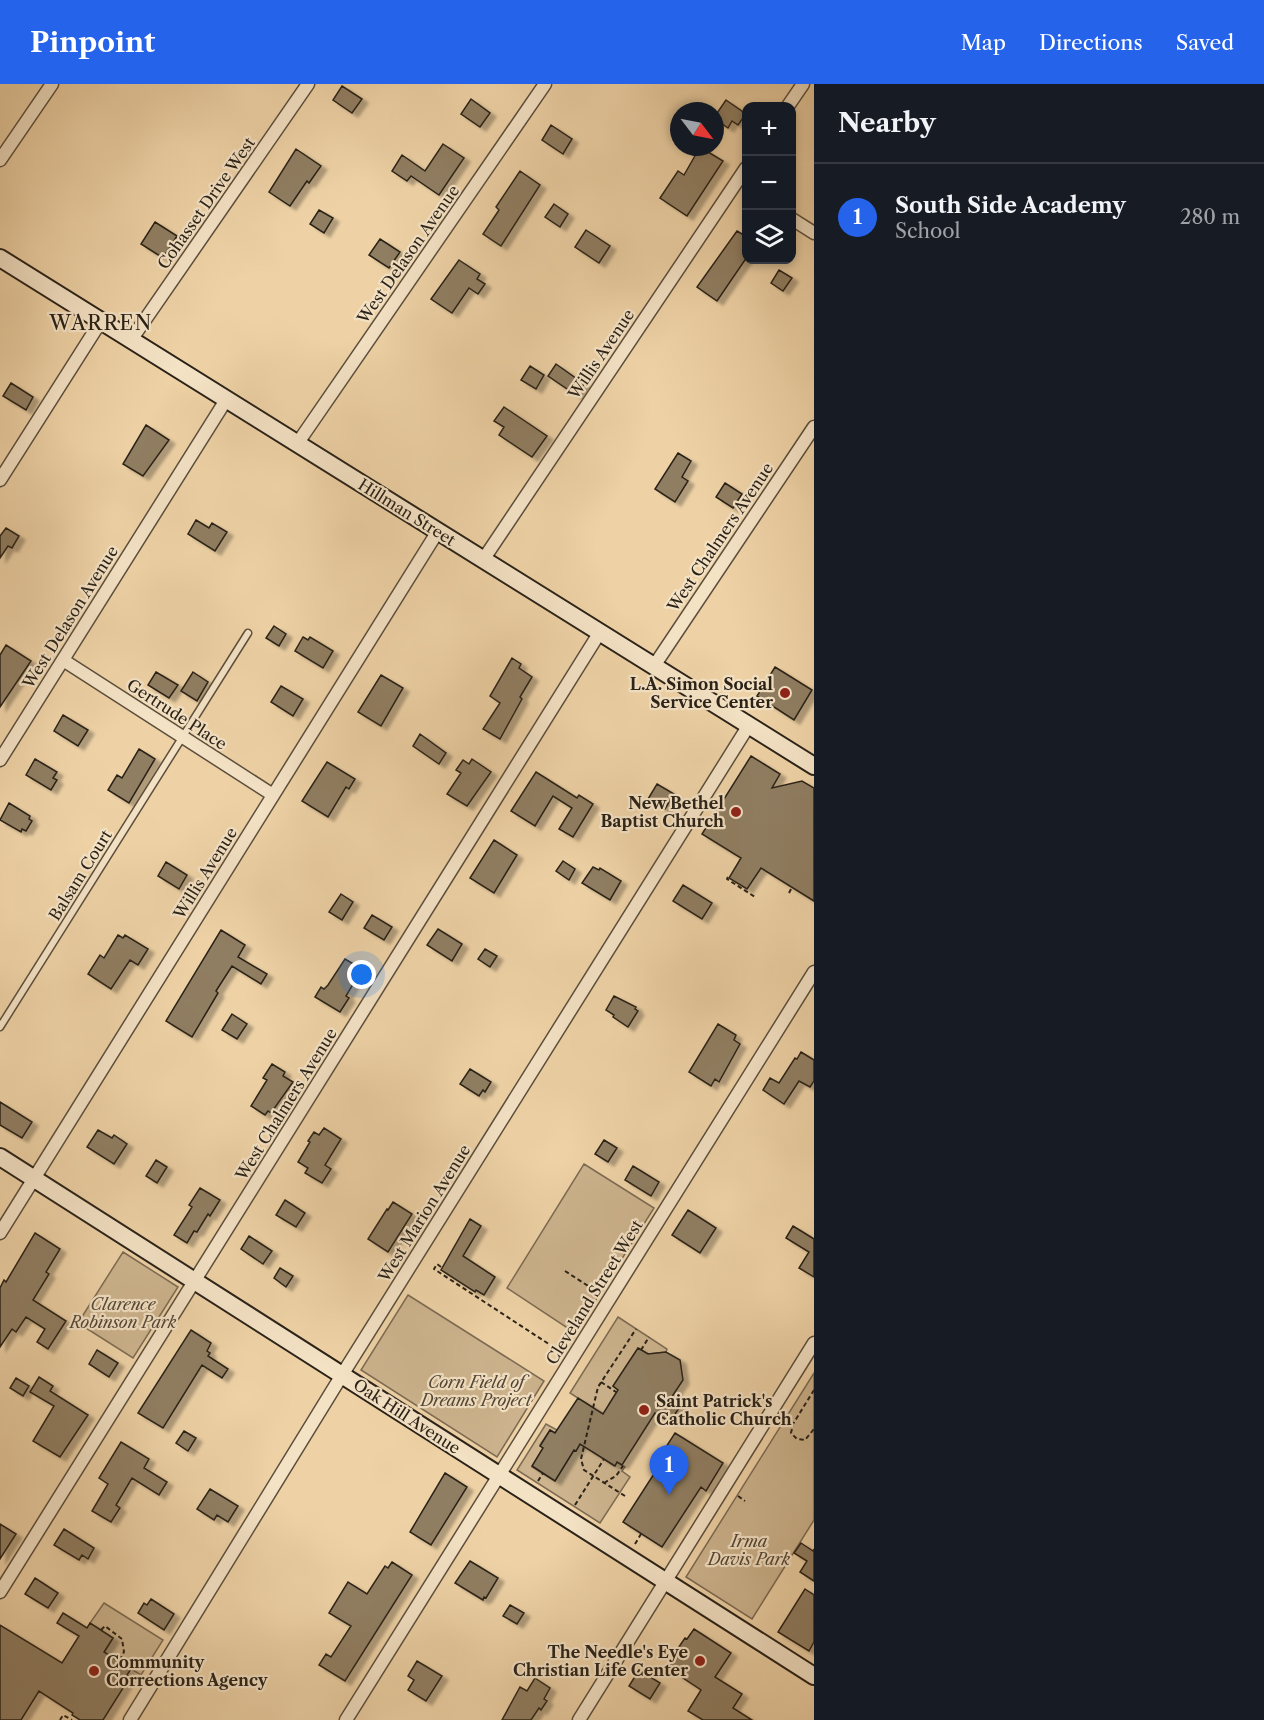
<!DOCTYPE html>
<meta charset="utf-8">
<style>
:root{--surface:#171b24;--page:#20242c;--text:#f1f3f6;--muted:#9ea1a6;--line:#363941;--accent:#2563eb}
body{margin:0;font-family:"Libre Caslon Text",serif;background:var(--page);color:var(--text)}
.controls{position:absolute;right:18px;top:18px;display:grid;overflow:hidden;border-radius:12px;box-shadow:0 3px 9px #0003}
.controls button{width:54px;height:54px;display:grid;place-items:center;padding:0;border:0;border-bottom:2px solid var(--line);background:var(--surface);color:var(--text);font:30px sans-serif}
.compass{position:absolute;left:670px;top:18px;width:54px;height:54px;border-radius:50%;background:var(--surface);box-shadow:0 3px 9px #0003;rotate:122deg}
.you{position:absolute;left:362px;top:891px;width:21px;height:21px;margin:-15px;border:4px solid #fff;border-radius:50%;background:#1a73e8;box-shadow:0 0 0 9px #1a73e833}
.badge{display:grid;place-items:center;width:39px;height:39px;border-radius:50%;background:var(--accent);color:#fff;font-size:20px;font-weight:700}
.pin{position:absolute;translate:-50% -50px;filter:drop-shadow(0 2px 3px #0008)}
.pin::after{content:'';position:absolute;top:32px;width:21px;height:18px;background:inherit;clip-path:polygon(0 0,100% 0,50% 100%)}
.list{margin:0;padding:0;list-style:none}
h2{display:flex;justify-content:space-between;align-items:center;height:78px;margin:0;padding:0 24px;font-size:26px}
h2 small{font-size:20px;font-weight:400;color:var(--muted)}
.list li{display:grid;grid-template-columns:39px 1fr auto;gap:18px;align-items:center;box-sizing:border-box;height:108px;padding:0 24px;border-top:2px solid var(--line)}
.list b{display:block;font-size:22px;white-space:nowrap}
.list p{margin:0;font-size:20px;white-space:nowrap;color:var(--muted)}
.list em{font-size:20px;font-style:normal;color:var(--muted)}
.icon{flex:none;width:33px;height:33px;fill:none;stroke:currentColor;stroke-width:2;stroke-linecap:round;stroke-linejoin:round}
.map{position:relative;flex:none;width:814px;height:1636px;overflow:hidden}
header{display:flex;align-items:center;gap:36px;box-sizing:border-box;height:84px;padding:0 30px;background:var(--accent);color:#fff}
header strong{font-size:28px}
nav{display:flex;gap:33px;margin-inline-start:auto;font-size:21px}
main{display:flex}
aside{flex:1;background:var(--surface)}
.map>svg:first-child{display:block}
.green{fill:#cdb48e;stroke:#7c6b53;stroke-width:1.5}
.building{fill:#907e62;stroke:#2a2218;stroke-width:1.5;filter:url(#shadow)}
.lines{fill:none;stroke-linecap:round;stroke-linejoin:round}
.lane-casing{stroke:#5b4e3c;stroke-width:9}
.street-casing{stroke:#5b4e3c;stroke-width:15}
.secondary-casing{stroke:#2a2218;stroke-width:20}
.path{stroke:#2a2218;stroke-width:2;stroke-dasharray:4.5 3;stroke-linecap:butt}
.lane{stroke:#f4e2c5;stroke-width:6}
.street{stroke:#f4e2c5;stroke-width:12}
.secondary{stroke:#f4e2c5;stroke-width:16}
.poi-dot{fill:#8f2418;stroke:#f4e2c5;stroke-width:2}
.labels{text-anchor:middle;stroke-width:4.5;stroke-linejoin:round;paint-order:stroke}
.street-label{font-size:16px;fill:#2a2218;stroke:#f4e2c5}
.poi-label{font-size:16px;font-weight:bold;fill:#2a2218;stroke:#f4e2c5;text-anchor:end}
.park-label{font-size:16px;font-style:italic;fill:#534636;stroke:#f4e2c5}
.quarter-label{font-size:20px;letter-spacing:1.5px;fill:#2a2218;stroke:#f4e2c5}
</style>
<header>
<strong>Pinpoint</strong>
<nav><a>Map</a><a>Directions</a><a>Saved</a></nav>
</header>
<main>
<div class="map">
<svg width="814" height="1636" viewBox="0 0 814 1636">
<defs>
<filter id="shadow"><feDropShadow dx="6" dy="4" stdDeviation="1.5" flood-color="#0004"/></filter>
</defs>
<rect width="100%" height="100%" fill="#eed2a6"/>
<filter id="stains"><feTurbulence type="fractalNoise" baseFrequency=".00333" numOctaves="4"/><feColorMatrix values="0 0 0 0 .2 0 0 0 0 .09 0 0 0 0 .02 0 0 0 .5 -.17"/></filter>
<radialGradient id="worn" r=".72"><stop offset=".6" stop-color="#630" stop-opacity="0"/><stop offset="1" stop-color="#630" stop-opacity=".3"/></radialGradient>
<path class="green" d="M584,1080L654,1124L575,1249L507,1204Z
M123,1168L178,1203L133,1274L78,1239Z
M408,1211L544,1297L497,1373L361,1286Z
M618,1233L667,1265L666,1268L648,1270L638,1264L613,1302L618,1306L609,1320L593,1368L614,1382L617,1378L625,1383L622,1387L630,1393L600,1439L517,1386L546,1340L557,1346L555,1349L550,1346L540,1361L543,1364L532,1383L555,1397L574,1366L576,1367L584,1354L576,1349L592,1323L570,1309Z
M814,1289V1436L752,1535L686,1493Z
M104,1519L163,1556L141,1591L110,1572L106,1577L96,1582L113,1554L90,1539Z"/>
<path class="building" d="M342,2L362,15L352,29L333,16Z
M471,15L490,29L480,43L461,30Z
M726,16L746,30L738,41L732,37L728,44L715,35V32Z
M551,41L572,55L563,70L542,56Z
M443,60L464,74L439,111L411,92L407,97L392,87L402,71L425,87Z
M700,63L723,77L687,132L660,114L678,87L684,91Z
M296,65L321,82L309,99L307,97L290,122L269,108Z
M520,87L540,101L501,162L483,150L499,126L496,123Z
M554,120L568,130L560,143L545,133Z
M319,126L333,134L324,149L310,140Z
M155,138L177,152L163,174L141,160Z
M586,146L610,162L599,179L575,163Z
M737,147L747,153V173L717,217L697,203Z
M380,155L400,168L389,184L369,171Z
M459,176L480,190L477,195L485,200L478,210L469,204L452,229L431,215Z
M779,186L792,194L783,207L771,199Z
M556,280L584,300L576,311L548,292Z
M530,282L544,291L536,305L521,296Z
M11,299L33,313L26,326L3,312Z
M504,323L547,352L532,373L499,351L504,343L494,337Z
M146,341L169,356L143,392L123,380Z
M678,369L691,377L682,393L688,397L675,418L655,405Z
M725,399L742,410L733,424L716,413Z
M196,436L209,444L212,439L227,448L215,467L188,450Z
M6,444L19,452L12,464L8,462L0,474V452Z
M274,542L286,550L279,562L266,554Z
M303,553L308,556L310,553L333,567L323,584L295,567Z
M6,561L31,577L0,623V571Z
M512,574L521,580L519,584L532,593L520,613L522,615L500,655L483,645L500,619L490,612Z
M775,583L812,606L794,636L757,612Z
M156,588L178,601L169,614L148,601Z
M193,588L208,598L197,617L181,607Z
M381,591L403,604L381,642L358,628Z
M281,602L303,615L293,632L271,618Z
M63,631L88,646L78,662L54,647Z
M420,650L446,669L439,680L413,662Z
M139,665L155,675L129,719L108,706L117,691L122,694Z
M751,672L780,690L772,704L802,697L814,704V817L761,784L747,805L729,794L741,774L702,750Z
M35,675L57,688L53,694L57,696L51,706L26,691Z
M472,675L491,688L467,722L447,710L461,689L456,686L463,676L469,680Z
M327,678L355,695L349,705L346,703L328,733L302,717Z
M536,688L577,714L579,711L593,720L573,753L559,745L572,724L553,712L535,742L511,727Z
M657,700L674,710L665,725L648,715Z
M9,719L30,732L29,735L32,737L26,747L22,745L21,748L0,736Z
M494,756L517,771L494,809L470,794Z
M563,777L575,785L569,796L556,787Z
M166,778L187,791L179,805L158,792Z
M593,783L599,786L600,784L621,797L610,816L582,799Z
M683,801L712,819L702,835L673,817Z
M341,810L353,818L342,836L329,828Z
M372,831L392,843L384,856L364,844Z
M438,845L462,860L452,877L427,861Z
M221,846L245,861L238,873L267,890L261,900L232,882L216,907L218,909L192,953L166,937Z
M118,851L123,854L125,851L148,865L138,881L130,876L111,905L88,890L100,871L104,874Z
M485,865L497,872L490,883L478,875Z
M345,875L362,885L346,912L349,914L340,928L315,913L321,903L324,905L328,901Z
M614,912L636,923L635,925L638,927L628,943L613,933L614,931L606,926Z
M232,930L247,940L237,955L222,946Z
M718,940L736,951L734,956L740,960L719,998L715,995L711,1002L689,988Z
M801,968L814,976V997L810,1003L799,997L784,1020L763,1006L770,994L779,999L795,974L797,975Z
M272,980L285,988L283,992L293,998L271,1029L268,1027L265,1031L251,1022L267,996L263,994Z
M470,985L491,998L485,1008L483,1006L479,1012L460,1000Z
M0,1018L32,1038L22,1054L0,1041Z
M324,1044L341,1055L325,1081L331,1085L322,1099L305,1089L308,1084L298,1078L310,1058L308,1057L314,1048L319,1051Z
M98,1046L112,1054L114,1051L127,1060L114,1080L87,1063Z
M604,1056L617,1064L608,1078L595,1070Z
M156,1076L167,1083L157,1099L146,1092Z
M633,1082L659,1098L651,1112L625,1096Z
M200,1104L220,1116L210,1132L208,1130L197,1148L194,1147L187,1159L174,1151L192,1123L189,1121Z
M285,1116L305,1129L296,1143L276,1131Z
M393,1118L412,1130L388,1168L368,1155L387,1125L388,1126Z
M688,1126L716,1144L700,1169L672,1151Z
M470,1135L481,1142L463,1172L495,1193L484,1211L476,1206L475,1208L441,1186Z
M793,1142L814,1155V1193L799,1184L809,1168L786,1154Z
M35,1149L60,1165L46,1188L49,1190L33,1216L66,1237L48,1265L37,1258L45,1245L26,1233L16,1248L12,1245L0,1263V1204L4,1196L6,1198Z
M249,1152L272,1167L263,1180L241,1165Z
M280,1184L293,1192L286,1203L274,1194Z
M191,1246L211,1259L207,1267L210,1269L208,1272L228,1285L222,1294L202,1281L163,1344L138,1329Z
M638,1264L648,1270L666,1268L680,1276L683,1296L671,1314L681,1321L670,1338L655,1329L622,1381L617,1378L615,1382L580,1360L576,1367L574,1366L555,1397L532,1382L543,1364L540,1362L550,1346L555,1349L578,1314L603,1330L618,1306L613,1302Z
M97,1266L118,1279L109,1293L89,1280Z
M39,1293L53,1302L50,1307L88,1331L60,1373L33,1357L54,1322L30,1308Z
M16,1294L29,1302L23,1312L10,1304Z
M184,1347L196,1354L188,1367L176,1359Z
M675,1349L723,1379L706,1407L701,1403L662,1463L623,1438L661,1379L657,1377Z
M121,1358L149,1375L144,1384L167,1398L159,1411L132,1394L116,1421L120,1424L111,1438L92,1427L108,1400L99,1394Z
M445,1389L467,1403L431,1461L410,1448Z
M210,1405L238,1422L228,1438L217,1431L214,1436L197,1425Z
M0,1440L16,1450L0,1475Z
M64,1445L94,1464L88,1475L82,1471L79,1476L54,1461Z
M801,1459L813,1467L814,1465V1497L800,1488L807,1477L794,1469Z
M470,1477L498,1494L486,1514L484,1513L483,1516L455,1499Z
M392,1478L412,1491L345,1597L319,1581L326,1570L331,1573L351,1542L329,1529L348,1498L367,1510L385,1482L388,1484Z
M35,1494L58,1509L48,1524L25,1510Z
M805,1505L814,1511V1558L809,1567L778,1548Z
M151,1515L174,1530L164,1546L138,1529L144,1519L147,1521Z
M510,1521L524,1529L517,1540L503,1532Z
M63,1529L87,1544L90,1539L113,1554L104,1568L131,1585L127,1591L130,1593L103,1636H80L72,1631L73,1629L39,1607L21,1636H0V1541L62,1579L79,1552L57,1539Z
M694,1545L731,1569L715,1593L742,1610L733,1624L752,1636H703L688,1627L701,1606L668,1584L679,1568L676,1567L685,1554L687,1555Z
M417,1577L442,1592L426,1617L408,1606L414,1596L408,1592Z
M639,1586L660,1599L650,1615L629,1602Z
M535,1594L550,1604L544,1615L547,1617L541,1626L539,1624L531,1636H502L520,1603L527,1607Z"/>
<g class="lines">
<g class="lane-casing">
<path id="lane" d="M0,943L248,549"/>
</g>
<g class="street-casing">
<path id="street" d="M788,22L803,0
M0,76L52,0
M792,135L814,149
M131,256L308,0
M297,360L545,0
M0,396L101,237
M483,476L746,84
M63,576L273,711
M654,582L814,343
M0,676L226,316
M0,1149L438,447
M0,1508L600,548
M130,1636L342,1291L749,641
M346,1636L814,888
M579,1636L814,1259"/>
</g>
<g class="secondary-casing">
<path id="secondary" d="M0,174L814,682
M0,1073L814,1592"/>
</g>
<path class="path" d="M728,793L727,795L755,813
M789,809L792,803
M441,1183L437,1180L434,1185L561,1268
M565,1187L599,1209
M641,1266L649,1253
M601,1298L616,1308
M814,1306L793,1340L791,1349L797,1355L805,1356L814,1345
M538,1397L543,1389
M604,1399L616,1392L623,1382
M625,1412L584,1386L581,1375L598,1303L636,1245
M738,1412L745,1417
M575,1421L604,1375
M635,1460L641,1450
M101,1546L105,1542L122,1555L124,1568L119,1577
M60,1636L63,1631L72,1636"/>
<use href="#lane" class="lane"/>
<use href="#street" class="street"/>
<use href="#secondary" class="secondary"/>
</g>
<g class="poi-dot">
<circle cx="785" cy="609" r="6"/>
<circle cx="736" cy="728" r="6"/>
<circle cx="644" cy="1326" r="6"/>
<circle cx="700" cy="1577" r="6"/>
<circle cx="94" cy="1587" r="6"/>
</g>
<g class="labels">
<g class="street-label">
<text transform="translate(206 119) rotate(-55)" y="6">Cohasset Drive West</text>
<text transform="translate(408 170) rotate(-55)" y="6">West Delason Avenue</text>
<text transform="translate(601 270) rotate(-56)" y="6">Willis Avenue</text>
<text transform="translate(407 428) rotate(32)" y="6">Hillman Street</text>
<text transform="translate(720 453) rotate(-56)" y="6">West Chalmers Avenue</text>
<text transform="translate(70 533) rotate(-58)" y="6">West Delason Avenue</text>
<text transform="translate(177 630) rotate(33)" y="6">Gertrude Place</text>
<text transform="translate(205 789) rotate(-58)" y="6">Willis Avenue</text>
<text transform="translate(80 791) rotate(-58)" y="6">Balsam Court</text>
<text transform="translate(286 1020) rotate(-58)" y="6">West Chalmers Avenue</text>
<text transform="translate(424 1129) rotate(-58)" y="6">West Marion Avenue</text>
<text transform="translate(594 1208) rotate(-58)" y="6">Cleveland Street West</text>
<text transform="translate(407 1332) rotate(33)" y="6">Oak Hill Avenue</text>
</g>
<g class="poi-label">
<text x="773" y="606">L.A. Simon Social<tspan x="773" dy="18">Service Center</tspan></text>
<text x="724" y="725">New Bethel<tspan x="724" dy="18">Baptist Church</tspan></text>
<text x="656" y="1323" text-anchor="start">Saint Patrick's<tspan x="656" dy="18">Catholic Church</tspan></text>
<text x="688" y="1574">The Needle's Eye<tspan x="688" dy="18">Christian Life Center</tspan></text>
<text x="106" y="1584" text-anchor="start">Community<tspan x="106" dy="18">Corrections Agency</tspan></text>
</g>
<g class="park-label">
<text x="123" y="1226">Clarence<tspan x="123" dy="18">Robinson Park</tspan></text>
<text x="476" y="1304">Corn Field of<tspan x="476" dy="18">Dreams Project</tspan></text>
<text x="749" y="1463">Irma<tspan x="749" dy="18">Davis Park</tspan></text>
</g>
<g class="quarter-label">
<text x="101" y="246">WARREN</text>
</g>
</g>
<rect width="100%" height="100%" filter="url(#stains)"/>
<rect width="100%" height="100%" fill="url(#worn)"/>
</svg>
<div class="controls">
<button>+</button>
<button>−</button>
<button><svg class="icon" aria-label="layers" viewBox="0 0 24 24"><path d="M12 4l9 5-9 5-9-5zM3 14l9 5 9-5"/></svg></button>
</div>
<svg class="compass" viewBox="-18 -18 36 36"><path d="M0-13l5 13h-10z" fill="#e53935"/><path d="M0 13l5-13h-10z" fill="#9ea1a6"/></svg>
<div class="you"></div>
<div class="pin badge" style="left:669px;top:1411px">1</div>
</div>
<aside>
<h2>Nearby<small></small></h2>
<ul class="list">
<li><span class="badge">1</span><div><b>South Side Academy</b><p>School</p></div><em>280 m</em></li>
</ul>
</aside>
</main>
